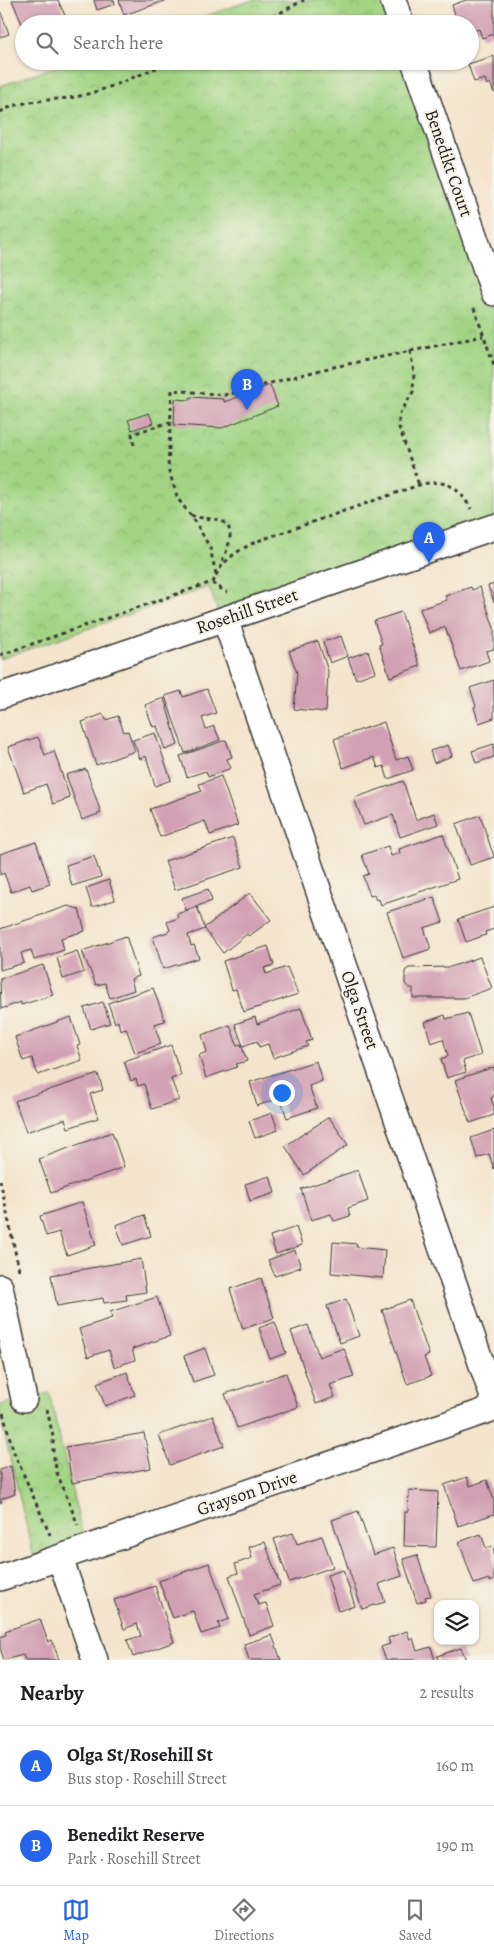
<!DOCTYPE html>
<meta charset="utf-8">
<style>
:root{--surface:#fff;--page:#f2f2f2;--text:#202124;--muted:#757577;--line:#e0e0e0;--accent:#2563eb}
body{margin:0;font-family:Alegreya,serif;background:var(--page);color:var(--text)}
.controls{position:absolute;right:15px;bottom:15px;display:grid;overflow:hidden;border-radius:10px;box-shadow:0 1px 4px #0004}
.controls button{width:45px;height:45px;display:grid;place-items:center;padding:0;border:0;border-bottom:1px solid var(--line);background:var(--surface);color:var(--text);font:25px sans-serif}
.you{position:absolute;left:281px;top:1092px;width:18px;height:18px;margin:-12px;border:4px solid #fff;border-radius:50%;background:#1a73e8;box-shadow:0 0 0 8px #1a73e833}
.badge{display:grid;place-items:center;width:32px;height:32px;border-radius:50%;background:var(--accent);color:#fff;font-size:16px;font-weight:700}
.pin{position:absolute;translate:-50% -41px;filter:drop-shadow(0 1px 2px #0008)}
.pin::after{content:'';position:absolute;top:26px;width:18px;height:15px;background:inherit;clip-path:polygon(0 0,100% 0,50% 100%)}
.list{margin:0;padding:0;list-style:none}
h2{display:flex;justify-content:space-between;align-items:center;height:65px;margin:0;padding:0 20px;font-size:21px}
h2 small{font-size:16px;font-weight:400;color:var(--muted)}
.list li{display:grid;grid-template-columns:32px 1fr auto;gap:15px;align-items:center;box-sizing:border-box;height:80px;padding:0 20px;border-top:1px solid var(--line)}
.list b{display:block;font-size:19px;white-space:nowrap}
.list p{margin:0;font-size:16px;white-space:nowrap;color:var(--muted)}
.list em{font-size:16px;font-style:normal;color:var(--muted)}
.icon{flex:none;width:28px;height:28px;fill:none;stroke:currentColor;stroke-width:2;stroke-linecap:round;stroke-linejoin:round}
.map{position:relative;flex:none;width:494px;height:1660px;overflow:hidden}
.search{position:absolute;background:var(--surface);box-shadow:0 1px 4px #0004;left:15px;right:15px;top:15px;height:55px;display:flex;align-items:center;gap:12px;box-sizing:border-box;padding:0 18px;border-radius:28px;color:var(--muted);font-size:19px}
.sheet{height:225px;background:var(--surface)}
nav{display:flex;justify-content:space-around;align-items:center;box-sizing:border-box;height:70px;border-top:1px solid var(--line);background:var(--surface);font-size:14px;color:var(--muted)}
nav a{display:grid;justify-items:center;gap:2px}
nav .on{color:var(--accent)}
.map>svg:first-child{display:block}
.park{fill:url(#park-crowns);stroke:#5f7850}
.building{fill:#d1a0b3}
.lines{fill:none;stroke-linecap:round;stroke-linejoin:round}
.minor-casing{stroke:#3c3a37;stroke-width:28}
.path{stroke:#3c3a37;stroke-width:3;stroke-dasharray:4 4;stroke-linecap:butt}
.minor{stroke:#fff;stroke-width:25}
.labels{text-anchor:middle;stroke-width:4.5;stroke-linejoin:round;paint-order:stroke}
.street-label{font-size:18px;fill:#1c1c1c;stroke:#f7f3e8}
</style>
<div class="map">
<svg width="494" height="1660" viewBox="0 0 494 1660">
<defs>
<pattern id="park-crowns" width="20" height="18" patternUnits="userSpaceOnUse" patternTransform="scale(1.25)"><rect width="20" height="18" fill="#a2d484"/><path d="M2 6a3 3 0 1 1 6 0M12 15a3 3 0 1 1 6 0" fill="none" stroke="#8bb571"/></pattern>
</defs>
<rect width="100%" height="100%" fill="#f7f3e8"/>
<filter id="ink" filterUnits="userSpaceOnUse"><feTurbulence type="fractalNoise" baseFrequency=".02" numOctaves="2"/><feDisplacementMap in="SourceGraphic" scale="10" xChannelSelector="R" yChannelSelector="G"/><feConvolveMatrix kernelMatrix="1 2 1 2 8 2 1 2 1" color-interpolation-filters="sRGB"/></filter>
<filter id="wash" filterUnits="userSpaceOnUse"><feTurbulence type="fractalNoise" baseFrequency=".0096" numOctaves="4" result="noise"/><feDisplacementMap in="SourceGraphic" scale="20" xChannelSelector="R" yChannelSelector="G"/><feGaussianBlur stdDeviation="1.12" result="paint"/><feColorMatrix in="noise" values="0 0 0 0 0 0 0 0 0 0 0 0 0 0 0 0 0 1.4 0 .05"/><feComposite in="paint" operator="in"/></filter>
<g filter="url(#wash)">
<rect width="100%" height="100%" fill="#f4e4cd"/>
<path class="park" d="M252,0H393L401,24H182Z
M72,61H414L494,293V527L221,620L209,587L0,659V86Z
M49,1393L86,1549L36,1566L0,1416V1405Z"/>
<g id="blocks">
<path class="building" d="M12,0H58L67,20L58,24H22Z
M94,0H114L115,4L97,10Z
M119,0H167L124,15Z
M466,0H494V34L482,38L479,29L470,32V24H458L452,5Z
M0,10L9,34L0,37Z
M93,17L95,24H73V23Z
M494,56V93L490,83L487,85L485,79L474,82L468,64Z
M270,385L278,406L222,428L174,425L175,399L190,400V397L224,399V402Z
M149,413L153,423L132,430L128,420Z
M494,584V602L488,586Z
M471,587L472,590L480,587L494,628V649L486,651L489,661L461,671L445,627L429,633L420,609L447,600L445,596Z
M401,612L420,666L390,677L379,645L382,644L374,621Z
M341,636L348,656L330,663L323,642Z
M318,641L328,671L326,712L294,709L297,673L289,651Z
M368,651L375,672L356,679L348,658Z
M494,680V718L479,723L474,707L476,706L470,688Z
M207,689L216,713L202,718L206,729L214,726L220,740L185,753L165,696L181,691L183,697Z
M164,698L178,745L165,750L157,726L153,727L145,705Z
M103,714L106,720L118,716L124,732L128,731L135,751L96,765L82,722Z
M384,722L396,760L408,756L413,770L388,779L384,766L378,768L374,757L343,768L334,739Z
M155,733L171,780L155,786L146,756L140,759L133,740Z
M38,737L45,755L54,751L70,798L53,804L46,784L24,792L8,747Z
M226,740L232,757L227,759L231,768L208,777L206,771L187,777L180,756Z
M494,744V757L476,763L472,751Z
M448,745L452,756L434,763L430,751Z
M86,769L101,813L82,820L66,775Z
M221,776L238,825L210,835L205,821L160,837L150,809L202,791L199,784Z
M403,781L416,820L434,813L438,824L400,837L393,815L364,825L354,798Z
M480,815L494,857L470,865L456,824Z
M443,834L458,879L381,905L379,899L376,900L374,895L370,896L363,876L369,874L362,855L388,846L391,856L400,853L399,849Z
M233,838L243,867L175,890L165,861Z
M36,842L50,884L32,890L30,885L11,892L4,873L0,875V854Z
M94,856L101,877L72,886L66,865Z
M109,880L115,900L92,907L86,888Z
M208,889L212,901L186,910L182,898Z
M250,893L271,920L249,936L247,934L223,953L204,928Z
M434,897L443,922L424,928L431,949L403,958L387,912Z
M68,906L79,909L85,931L61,938L64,950L34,960L31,950L21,953L24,963L0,970V929Z
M197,907L205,929L188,935L191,946L194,945L199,958L163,969L153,937L168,932L170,930L167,922L178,918L177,914Z
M494,907V929L485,932L486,935L466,942L458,919Z
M126,936L139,976L131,979L134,990L110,998L105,983L96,985L82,951Z
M268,946L274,965L264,968L266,974L287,967L298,994L244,1012L236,989L232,990L223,961Z
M77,951L84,972L63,979L57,958Z
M480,957L492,988L464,998H413V988H409L405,984V971L409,968L450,967Z
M43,965L53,995L21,1005V1002L1,1009L0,979Z
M153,988L165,1021L154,1024L161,1044L135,1053L126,1028L120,1030L118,1021L115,1023L108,1003Z
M103,1002L110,1023L91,1029L84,1008Z
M301,1008L312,1040L306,1042L308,1046L273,1058L268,1044L259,1047L257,1041L243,1046L235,1024L255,1017L257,1024Z
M468,1013L481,1055L463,1061L466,1072L447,1078L441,1059L448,1056L443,1039L431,1043L425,1022L445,1015L446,1019Z
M71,1017L80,1045L77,1046L82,1060L38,1075L32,1058L23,1061L15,1037Z
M230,1025L237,1045L241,1044L247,1061L236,1064L237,1067L206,1078L199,1055L207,1052L202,1035Z
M171,1045L181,1075L171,1079L179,1100L152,1109L144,1084L138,1086L136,1079L131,1081L124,1061Z
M316,1061L322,1081L309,1086L317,1108L287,1118L280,1098L257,1106L250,1082Z
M494,1067V1096L491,1098L494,1107V1115L470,1123L455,1080Z
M98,1074L103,1090L90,1094L98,1118L68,1128L65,1119L26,1132L15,1101Z
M272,1113L278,1130L255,1138L249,1121Z
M329,1117L348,1145L304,1175L285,1146Z
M494,1130V1169L489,1154L477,1158L471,1138Z
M112,1132L124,1167L51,1193L39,1159Z
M358,1170L368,1201L348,1208L350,1216L334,1221L331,1214L311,1220L301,1189Z
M270,1176L275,1193L250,1201L245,1184Z
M82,1202L96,1245L67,1255L59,1232L46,1236L40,1216Z
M144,1215L151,1236L123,1245L116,1225Z
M296,1227L302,1245L276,1254L270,1236Z
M333,1242L357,1244L356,1247L385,1250L383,1278L331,1273Z
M295,1250L301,1267L275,1276L268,1260Z
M141,1259L146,1292L126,1295L127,1300L104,1303L103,1298L57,1306L51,1275Z
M261,1278L274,1318L243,1329L230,1289Z
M157,1297L170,1336L132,1349L135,1360L114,1367L109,1350L88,1357L79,1329L112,1318L110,1312Z
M346,1299L359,1336L340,1343L327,1306Z
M410,1300L429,1355L424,1357L431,1376L407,1384L382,1310Z
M275,1322L286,1353L270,1359L259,1328Z
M308,1325L319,1357L344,1348L354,1377L330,1385L335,1397L316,1404L291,1331Z
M205,1348L214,1375L193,1382L184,1356Z
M127,1372L135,1395L105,1406L97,1383Z
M286,1373L298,1407L237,1428L225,1394Z
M213,1416L224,1446L170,1465L159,1435Z
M144,1433L151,1468L72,1483L66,1447Z
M11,1466L15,1494L1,1499L2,1502L0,1503V1470Z
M467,1477L470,1486L487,1480L494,1500V1514L458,1526L444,1485Z
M409,1490L438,1492L436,1547L404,1546L405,1512H408Z
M358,1511L373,1555L393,1548L402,1576L379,1584L385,1602L362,1609L332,1520Z
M293,1533L297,1544L322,1536L333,1567L289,1582L274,1539Z
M481,1534L486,1548L492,1546L494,1552V1580L490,1582L489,1579L474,1584L459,1542Z
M265,1542L280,1585L254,1594L258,1605L266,1603L274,1626L249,1635L229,1576L238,1573L235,1564L252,1558L249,1547Z
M417,1555L431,1596L425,1597L426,1600L417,1603L403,1559Z
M209,1563L229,1619L218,1623L220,1628L201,1634L193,1611L173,1618L159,1581Z
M343,1570L355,1606L338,1611L327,1575Z
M155,1586L174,1642L133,1657L127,1640L141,1636L137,1624L124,1629L114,1600Z
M40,1619L48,1642L52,1640L59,1660H25L23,1655L4,1660L0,1648V1637L6,1635L5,1631Z
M407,1631L410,1640L413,1638L417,1651L431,1647L435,1660H386L381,1647L390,1644L388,1638Z
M272,1635L281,1660H249L244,1644Z
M461,1648L466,1660H438L437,1656Z"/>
</g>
</g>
<g filter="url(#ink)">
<use href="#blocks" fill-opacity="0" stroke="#3c3a37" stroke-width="1"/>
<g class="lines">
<g class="minor-casing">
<path id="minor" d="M393,0L401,24
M414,61L494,293
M225,619L494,1400
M0,696L494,527
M0,1287L24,1399
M60,1558L95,1660
M0,1578L494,1408"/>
</g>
<path class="path" d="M259,24L304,0
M0,112C23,99 50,101 75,97C108,90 141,74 172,61
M474,308L494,365
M410,351L414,372L413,392L399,415V427L419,485
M134,445L132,434L170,422
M191,515C200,519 209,518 219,520C239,526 227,551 221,563
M216,574L210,548L195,521L178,499L168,468L172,390L225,395L324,369L483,336
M213,583C219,562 236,552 255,542L419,485C445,478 458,486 471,509
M0,655L209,583C215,582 220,590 227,592
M0,1180L19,1270
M47,1409L53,1437V1453L57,1473L78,1525
M3,1413L13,1450L50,1535"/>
<use href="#minor" class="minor"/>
</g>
</g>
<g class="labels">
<g class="street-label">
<text transform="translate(449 163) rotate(71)" y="6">Benedikt Court</text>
<text transform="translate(247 611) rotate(-19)" y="6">Rosehill Street</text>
<text transform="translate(360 1010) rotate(71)" y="6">Olga Street</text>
<text transform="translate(247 1493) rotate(-19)" y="6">Grayson Drive</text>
</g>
</g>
</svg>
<div class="controls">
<button><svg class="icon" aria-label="layers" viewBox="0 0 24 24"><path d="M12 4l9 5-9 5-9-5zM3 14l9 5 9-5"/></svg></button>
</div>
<div class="you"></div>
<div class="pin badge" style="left:429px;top:563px">A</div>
<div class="pin badge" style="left:247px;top:410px">B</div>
<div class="search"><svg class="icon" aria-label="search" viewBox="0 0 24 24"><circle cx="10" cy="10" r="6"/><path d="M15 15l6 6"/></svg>Search here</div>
</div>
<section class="sheet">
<h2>Nearby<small>2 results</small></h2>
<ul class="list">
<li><span class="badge">A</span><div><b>Olga St/Rosehill St</b><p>Bus stop · Rosehill Street</p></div><em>160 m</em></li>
<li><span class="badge">B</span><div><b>Benedikt Reserve</b><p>Park · Rosehill Street</p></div><em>190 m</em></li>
</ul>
</section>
<nav>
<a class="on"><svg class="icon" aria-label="map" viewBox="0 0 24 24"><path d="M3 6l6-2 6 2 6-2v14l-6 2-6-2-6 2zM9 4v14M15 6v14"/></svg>Map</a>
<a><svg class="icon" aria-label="directions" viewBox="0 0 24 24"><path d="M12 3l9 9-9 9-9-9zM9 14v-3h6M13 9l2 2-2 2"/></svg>Directions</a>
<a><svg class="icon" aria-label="saved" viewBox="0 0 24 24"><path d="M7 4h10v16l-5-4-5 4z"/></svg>Saved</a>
</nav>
